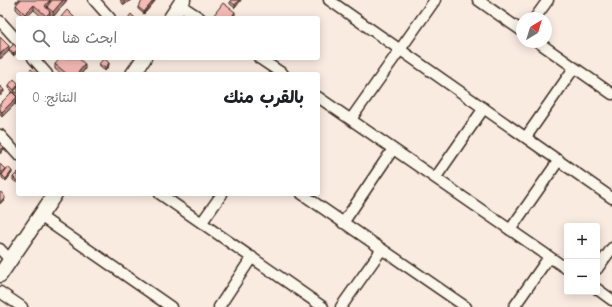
<!DOCTYPE html>
<html lang="ar">
<meta charset="utf-8">
<style>
:root{--surface:#fff;--page:#f2f2f2;--text:#202124;--muted:#757577;--line:#e0e0e0}
body{margin:0;font-family:"Comic Neue","Playpen Sans Arabic",sans-serif;background:var(--page);color:var(--text);direction:rtl}
.controls{position:absolute;right:12px;bottom:12px;display:grid;overflow:hidden;border-radius:4px;box-shadow:0 2px 10px #0003}
.controls button{width:36px;height:36px;display:grid;place-items:center;padding:0;border:0;border-bottom:1px solid var(--line);background:var(--surface);color:var(--text);font:20px sans-serif}
.compass{position:absolute;left:516px;top:12px;width:36px;height:36px;border-radius:50%;background:var(--surface);box-shadow:0 2px 10px #0003;rotate:38deg}
.list{margin:0;padding:0;list-style:none}
h2{display:flex;justify-content:space-between;align-items:center;height:52px;margin:0;padding:0 16px;font-size:17px}
h2 small{font-size:13px;font-weight:400;color:var(--muted)}
.icon{flex:none;width:22px;height:22px;fill:none;stroke:currentColor;stroke-width:2;stroke-linecap:round;stroke-linejoin:round}
.map{position:relative;flex:none;width:612px;height:307px;overflow:hidden;direction:ltr}
.search{position:absolute;background:var(--surface);box-shadow:0 2px 10px #0003;left:16px;top:16px;width:304px;height:44px;display:flex;align-items:center;gap:10px;box-sizing:border-box;padding:0 14px;border-radius:4px;color:var(--muted);font-size:15px}
.panel{position:absolute;background:var(--surface);box-shadow:0 2px 10px #0003;left:16px;top:72px;width:304px;height:124px;border-radius:4px;direction:rtl}
.map>svg:first-child{display:block}
.lines{fill:none;stroke-linecap:round;stroke-linejoin:round}
.street-casing{stroke:#3b2a1e;stroke-width:13}
.secondary-casing{stroke:#3b2a1e;stroke-width:17}
.street{stroke:#fbf7ec;stroke-width:10}
.secondary{stroke:#fbf7ec;stroke-width:14}
.wall{fill:#d39f9d;stroke:#3b2a1e}
.shaded-wall{fill:#ac827f;stroke:#3b2a1e}
.building{fill:#f5b9b6;stroke:#3b2a1e}
</style>
<div class="map">
<svg width="612" height="307" viewBox="0 0 612 307">
<rect width="100%" height="100%" fill="#faebe1"/>
<filter id="ink" filterUnits="userSpaceOnUse"><feTurbulence type="fractalNoise" baseFrequency=".025" numOctaves="2"/><feDisplacementMap in="SourceGraphic" scale="8" xChannelSelector="R" yChannelSelector="G"/><feConvolveMatrix kernelMatrix="1 2 1 2 8 2 1 2 1" color-interpolation-filters="sRGB"/></filter>
<g filter="url(#ink)">
<g class="lines">
<g class="street-casing">
<path id="street" d="M94,0L110,18
M329,0L612,198
M478,0L522,31
M180,5L200,18
M535,18L548,0
M0,21L18,41
M538,42L612,94
M33,58L47,74
M259,58L283,74
M318,97L567,269
M351,119L435,0
M0,135L18,155
M526,137L574,68
M436,177L484,108
M160,194L323,307
M302,194L466,307
M40,216L171,307
M202,222L222,194
M343,223L393,149
M510,230L559,160
M0,249L10,260
M597,269L612,248
M597,289L612,300
M0,292L22,307
M219,307L252,257
M341,307L382,249
M514,307L549,257"/>
</g>
<g class="secondary-casing">
<path id="secondary" d="M171,18L183,0
M133,74L144,58
M0,275L55,194"/>
</g>
<use href="#street" class="street"/>
<use href="#secondary" class="secondary"/>
</g>
<path class="wall" d="M52,0H67L53,17L50,15V17L49,18H43L34,10L26,18H24L16,9V5L51,2Z
M120,0H131L124,5Z
M155,0V1L144,14L138,9V7Z
M231,0H241L235,8L230,4V1Z
M9,49H18V52L13,56L9,51L0,59Z
M55,64L85,69L81,74H61L55,69Z
M99,64L109,65L105,71L99,66Z
M18,83V97L14,94V92V93L9,88V85Z
M18,99V107L15,104L2,117L0,115V104L17,100Z
M18,172V182L17,183L13,180V177Z
M12,173L6,181L2,178V175Z"/>
<path class="shaded-wall" d="M17,0H20L16,3V1Z
M51,0V5L47,7V9L45,6Z
M63,0H67L53,17V12Z
M124,0H131L124,5Z
M154,0H155V1L144,14V12Z
M239,0H241L235,8V5Z
M34,5V10L26,18H25V14Z
M50,12V17L49,18H46V16Z
M235,12V18H231Z
M9,46V51L0,59V54Z
M18,49V52L13,56V54Z
M109,63V65L105,71V68Z
M85,64V69L81,74H77Z
M4,90V92L0,96V93Z
M17,97V102H15V104L2,117V112Z
M4,147V149L0,154V152Z
M5,169V171L0,176V173Z
M12,171V173L6,181V179Z
M5,197V199L0,204V202Z"/>
<path class="building" d="M20,0H50L45,6L50,12L46,16L34,5L25,14L16,5Z
M52,0H63L53,12L47,7Z
M143,0H154L144,12L138,7Z
M231,0H239L235,5L230,1Z
M223,3L235,12L231,18H215L213,16Z
M67,10L75,18H62L61,17Z
M131,14L135,18H128Z
M0,37L9,46L0,54Z
M14,44L18,49L13,54L9,49Z
M61,58H78L85,64L77,74H67L55,64Z
M104,58L109,63L105,68L99,64Z
M31,69L37,74H26Z
M14,79L18,83V85L14,90L9,85Z
M0,86L4,90L0,93Z
M18,87V94L14,91Z
M12,92L17,97L2,112L0,110V104Z
M18,99V104L15,102Z
M0,143L4,147L0,152Z
M0,164L5,169L0,173Z
M8,167L12,171L6,179L2,175Z
M18,172V179L17,181L13,177Z
M1,192L5,197L0,202V193Z"/>
</g>
</svg>
<div class="controls">
<button>+</button>
<button>−</button>
</div>
<svg class="compass" viewBox="-18 -18 36 36"><path d="M0-13l5 13h-10z" fill="#e53935"/><path d="M0 13l5-13h-10z" fill="#757577"/></svg>
<div class="search"><svg class="icon" aria-label="search" viewBox="0 0 24 24"><circle cx="10" cy="10" r="6"/><path d="M15 15l6 6"/></svg>ابحث هنا</div>
<section class="panel">
<h2>بالقرب منك<small>النتائج: 0</small></h2>
<ul class="list">
</ul>
</section>
</div>
